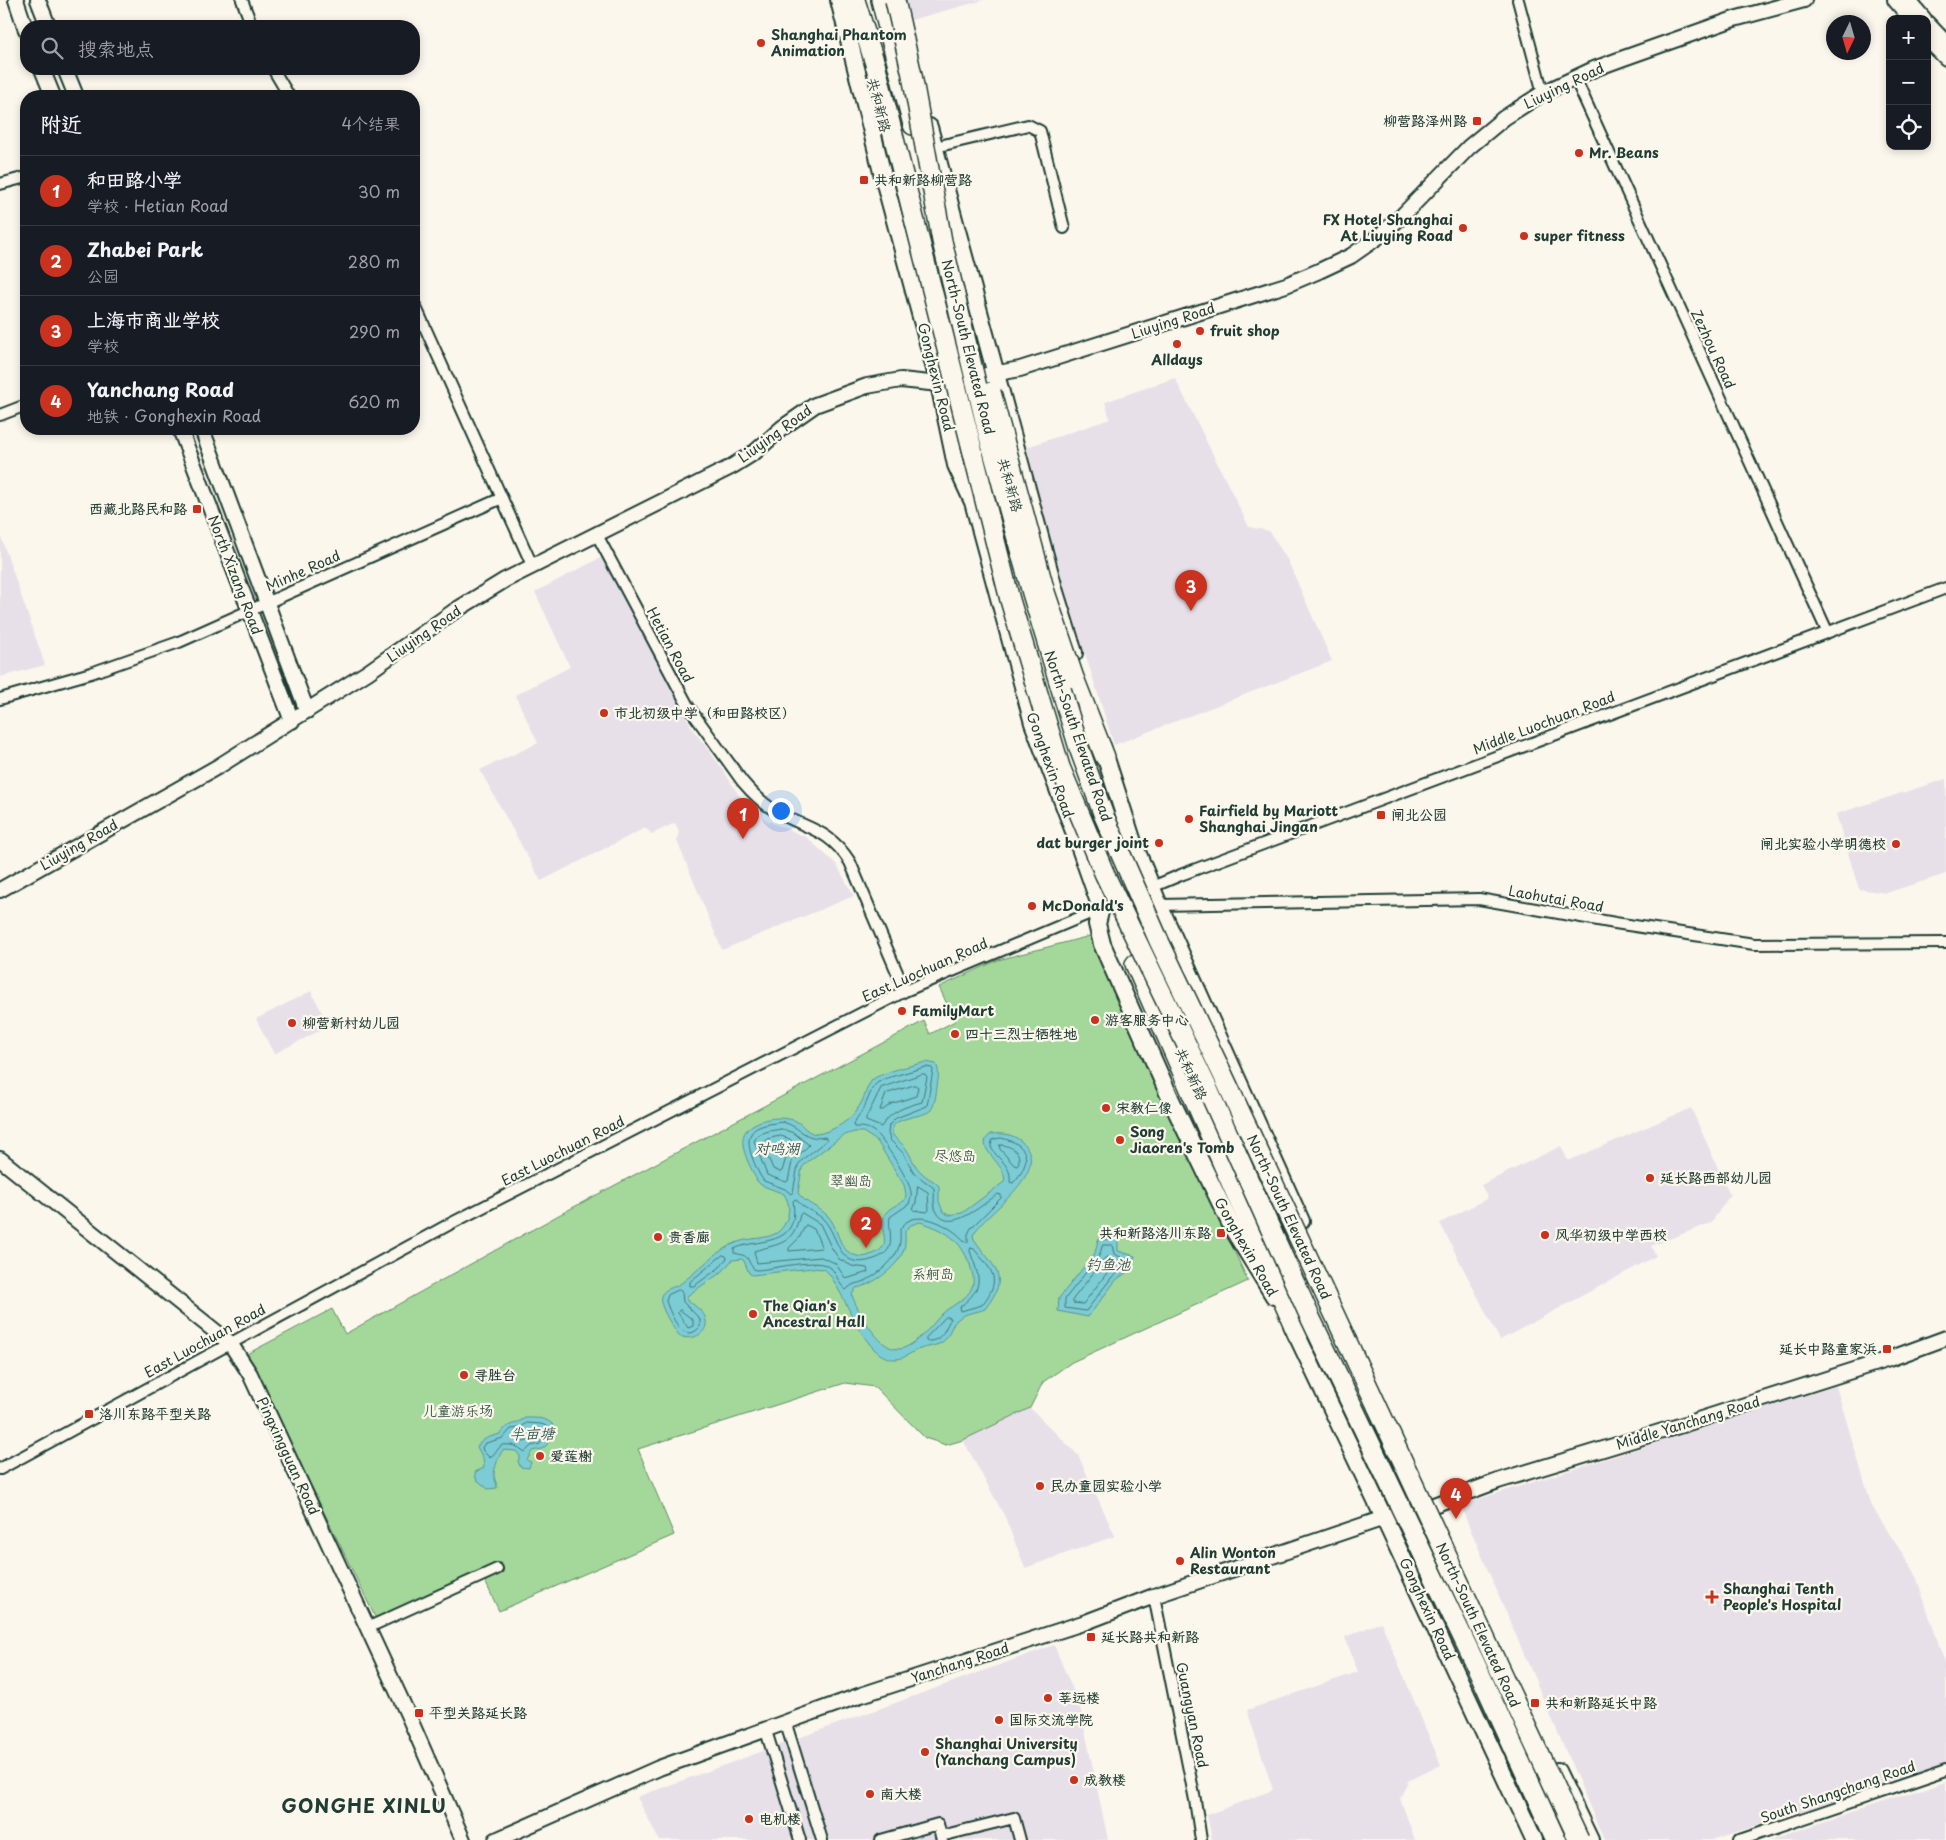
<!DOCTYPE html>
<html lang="zh">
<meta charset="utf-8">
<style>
:root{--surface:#171b24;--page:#242831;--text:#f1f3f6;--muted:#9ea1a6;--line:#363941;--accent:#c8321e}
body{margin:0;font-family:"Playpen Sans","LXGW WenKai TC",sans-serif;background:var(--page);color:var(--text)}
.controls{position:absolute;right:15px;top:15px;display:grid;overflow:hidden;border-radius:10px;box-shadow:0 2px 8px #0003}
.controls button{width:45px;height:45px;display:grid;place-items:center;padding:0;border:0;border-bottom:1px solid var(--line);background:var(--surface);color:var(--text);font:25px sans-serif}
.compass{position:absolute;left:1826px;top:15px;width:45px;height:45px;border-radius:50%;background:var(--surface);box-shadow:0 2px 8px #0003;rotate:185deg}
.you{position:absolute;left:780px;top:810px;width:18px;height:18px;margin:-12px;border:4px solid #fff;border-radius:50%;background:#1a73e8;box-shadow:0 0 0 8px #1a73e833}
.badge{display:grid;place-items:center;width:32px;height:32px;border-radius:50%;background:var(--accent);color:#fff;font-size:16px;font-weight:700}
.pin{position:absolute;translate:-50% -41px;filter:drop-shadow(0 1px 2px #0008)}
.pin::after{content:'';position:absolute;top:26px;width:18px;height:15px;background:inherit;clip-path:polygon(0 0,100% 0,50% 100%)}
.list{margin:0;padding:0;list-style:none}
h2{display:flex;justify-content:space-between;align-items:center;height:65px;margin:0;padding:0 20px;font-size:21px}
h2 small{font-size:16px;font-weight:400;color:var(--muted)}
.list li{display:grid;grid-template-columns:32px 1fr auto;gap:15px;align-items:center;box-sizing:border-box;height:70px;padding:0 20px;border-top:1px solid var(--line)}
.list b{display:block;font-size:19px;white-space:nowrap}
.list p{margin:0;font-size:16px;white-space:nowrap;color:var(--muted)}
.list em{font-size:16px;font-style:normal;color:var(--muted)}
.icon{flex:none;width:28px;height:28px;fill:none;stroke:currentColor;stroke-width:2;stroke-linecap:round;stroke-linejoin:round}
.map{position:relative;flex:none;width:1946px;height:1840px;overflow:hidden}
.search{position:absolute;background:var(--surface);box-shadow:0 2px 8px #0003;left:20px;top:20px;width:400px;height:55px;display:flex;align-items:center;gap:12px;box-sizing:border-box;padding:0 18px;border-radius:20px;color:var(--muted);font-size:19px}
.panel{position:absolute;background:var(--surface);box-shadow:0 2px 8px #0003;left:20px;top:90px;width:400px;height:345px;border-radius:20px}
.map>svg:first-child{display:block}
.built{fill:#e7e0e8}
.green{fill:#a4d89a;stroke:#628a67}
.water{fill:#7cccd5;stroke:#579395;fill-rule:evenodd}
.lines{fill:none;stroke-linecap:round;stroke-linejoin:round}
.shore{stroke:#447674;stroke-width:1}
.street-casing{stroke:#1f3d34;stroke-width:14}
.secondary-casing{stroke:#1f3d34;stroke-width:18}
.primary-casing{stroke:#1f3d34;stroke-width:20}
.highway-casing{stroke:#1f3d34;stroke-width:22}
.street{stroke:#fbf7ec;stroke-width:10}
.secondary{stroke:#fbf7ec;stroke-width:14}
.primary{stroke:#fbf7ec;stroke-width:16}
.highway{stroke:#fbf7ec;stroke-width:19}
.highway-bridge-casing{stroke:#1f3d34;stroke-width:22;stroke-linecap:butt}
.highway-bridge{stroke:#fbf7ec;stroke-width:19}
.poi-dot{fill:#c8321e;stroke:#fbf7ec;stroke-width:2}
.labels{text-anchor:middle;stroke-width:4.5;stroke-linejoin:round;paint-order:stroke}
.poi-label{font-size:14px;font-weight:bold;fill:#1f3d34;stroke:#fbf7ec;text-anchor:start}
.street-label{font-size:14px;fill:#1f3d34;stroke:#fbf7ec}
.park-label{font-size:14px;fill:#3a5c48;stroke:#fbf7ec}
.water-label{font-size:15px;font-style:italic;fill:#325a54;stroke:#fbf7ec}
.district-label{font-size:19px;font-weight:bold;letter-spacing:1px;fill:#1f3d34;stroke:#fbf7ec}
</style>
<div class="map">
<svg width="1946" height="1840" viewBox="0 0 1946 1840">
<rect width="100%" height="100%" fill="#fbf7ec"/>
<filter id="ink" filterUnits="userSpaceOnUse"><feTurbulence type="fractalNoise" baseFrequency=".02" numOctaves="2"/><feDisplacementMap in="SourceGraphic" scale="10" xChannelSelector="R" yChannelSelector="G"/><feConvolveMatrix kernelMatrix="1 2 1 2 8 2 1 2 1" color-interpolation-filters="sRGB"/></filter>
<g filter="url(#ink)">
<path class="built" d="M907,0H984L911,20Z
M1175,378L1249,527L1269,531L1288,561L1332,661L1114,745L1051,546L1027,447L1110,419L1105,402Z
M0,534L45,665L0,677Z
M602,557L694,731L722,768L743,802L768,821L806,837L836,864L854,896L722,950L677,841L679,831L675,823L652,834L645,828L541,881L480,770L538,743L515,695L570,667L535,592Z
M1946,779V874L1886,893L1859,889L1836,814Z
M311,991L329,1026L274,1054L256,1019Z
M1691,1108L1730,1195L1711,1223L1651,1246L1656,1256L1500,1340L1440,1223L1488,1198L1481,1185L1561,1146L1568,1161Z
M1836,1386L1872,1507L1915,1573L1946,1666V1765L1712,1840H1604L1460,1505Z
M1030,1408L1078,1455L1115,1536L1025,1568L1005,1517L963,1440Z
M1381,1622L1441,1765L1408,1781L1400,1798L1415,1840H1212L1207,1815L1273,1790L1247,1710L1358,1672L1345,1637Z
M1054,1645L1080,1707L1108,1840H659L637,1797Z
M1946,1781V1840H1769Z"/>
<path class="green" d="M1090,936L1248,1281L1072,1362L1043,1382L1030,1408L963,1440L946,1445L925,1438L875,1387L845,1383L638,1449L674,1535L499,1611L484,1579L379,1625L247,1354L332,1309L345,1334L557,1216L924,1021L930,1034L955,1021L939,987L998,960Z"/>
<path class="water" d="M926,1062L936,1064C940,1072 938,1079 937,1087C936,1094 935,1104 931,1110C925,1118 885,1116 893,1135C895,1139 901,1142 904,1146C911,1154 913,1165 921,1172C926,1178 934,1180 939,1186V1201L943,1212L949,1215L962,1213L1004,1182C1009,1164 971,1148 991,1134C1003,1133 1014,1134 1023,1143C1053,1173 985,1212 973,1235L974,1239C993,1268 1012,1274 985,1309C976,1313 965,1312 957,1320C949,1327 950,1339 939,1344C932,1347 924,1347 917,1350C910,1353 904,1359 896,1359C870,1361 852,1314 841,1294C836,1286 832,1275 824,1269L812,1268L752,1275L749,1273L744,1261L742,1259L732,1260L723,1271L687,1296V1299C692,1304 702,1310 705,1317C711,1332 693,1342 680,1336C674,1330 658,1305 661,1296C664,1288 674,1288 680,1284C700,1270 715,1250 738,1242C759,1235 781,1243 788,1215C790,1207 788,1201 784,1194L761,1185L757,1181C752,1169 736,1144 746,1131C756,1118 781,1115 796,1121C805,1126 809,1137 822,1133C842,1127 856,1116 864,1097C866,1091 868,1085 872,1080C881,1072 914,1065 926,1062ZM854,1132H863L877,1141L904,1185L906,1194L905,1200C898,1205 887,1208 884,1216C878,1236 897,1247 867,1256C861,1258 851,1255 846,1250C837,1240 837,1226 828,1216C819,1207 806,1204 798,1193L802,1168L806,1163L842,1136ZM920,1222C946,1230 960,1239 970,1265C972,1272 975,1279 972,1287C968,1300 950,1305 941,1315C932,1325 912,1350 897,1349C879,1349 857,1310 852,1295L856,1288C873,1285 896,1268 903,1252C906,1245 905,1238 905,1231L911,1225Z
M1118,1239V1251L1135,1256L1130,1270L1116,1280L1088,1317L1058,1311L1059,1298L1095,1253L1098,1240Z
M525,1418C536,1418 547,1417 554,1426L547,1445L542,1449L532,1451L527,1460L531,1462L529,1468L520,1467L518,1461L520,1456L516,1451L503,1450C499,1455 494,1469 494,1475C494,1479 497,1483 497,1488L488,1489L476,1479L475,1472L484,1468L483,1458L477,1447C482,1438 490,1437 500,1434C508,1422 514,1426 525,1418Z"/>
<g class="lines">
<path class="shore" d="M926,1067L932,1068L933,1070L927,1106L896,1118L889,1125L888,1133L890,1140L904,1154L914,1173L934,1188C935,1195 933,1201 935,1208C946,1239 984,1203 998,1194L1001,1195V1198L971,1228L968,1234V1242H965C955,1229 925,1211 908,1221C905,1222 903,1227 900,1229C900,1236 901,1243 898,1249C894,1261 878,1274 867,1280C857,1285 855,1281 846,1290C839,1285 837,1274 831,1268C818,1256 772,1270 755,1270C744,1259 754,1257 734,1253V1249C759,1237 800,1249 793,1201L795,1199C798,1201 800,1204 804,1207C810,1211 818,1214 823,1219C840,1236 836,1272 874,1259C880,1257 886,1254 889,1248C893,1238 888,1227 890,1217L909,1204C910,1200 912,1196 911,1192C910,1181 883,1138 873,1131C867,1127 862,1127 854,1127L853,1124L864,1108L873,1087L877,1083L884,1079Z
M922,1074H925L927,1077L922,1102C904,1107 891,1111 881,1127L866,1121V1118L881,1088Z
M915,1085L918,1087L916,1096L891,1104L883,1110H880L886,1094Z
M783,1122C801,1127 805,1141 825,1137L827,1140L803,1159L798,1165L793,1192L791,1194L785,1189L764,1181C759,1175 755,1165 752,1157C742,1128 758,1125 783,1122Z
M781,1129L794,1133L809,1145L792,1162L788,1181L786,1182L767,1175L754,1141C759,1131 771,1131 781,1129Z
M781,1136L790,1139L795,1146L786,1158L782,1171L780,1172L773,1169L762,1143L767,1139Z
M1001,1138C1031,1144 1032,1163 1013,1183L1010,1182C1012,1164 997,1160 991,1147L992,1140Z
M1000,1145C1012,1145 1024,1154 1017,1166L1014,1165L1000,1149Z
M918,1186L928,1192L929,1210L927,1212L913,1210L916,1202Z
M802,1213L820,1224L831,1247L839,1259L852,1266L867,1268L868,1272L846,1279L835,1263L821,1257L757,1263L754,1251C780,1243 792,1246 800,1215Z
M806,1225L814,1229L822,1248L789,1251V1248L799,1238Z
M1103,1245H1112L1114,1254L1127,1260L1126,1267L1112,1277L1086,1311L1065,1308V1299L1099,1256Z
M971,1248L974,1249C992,1271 1003,1278 982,1305L961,1311L960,1307C985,1286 980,1280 970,1251Z
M723,1255L726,1256L727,1258L719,1268L694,1286H690V1282Z
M1108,1257L1116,1263V1266L1107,1273L1083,1304L1073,1303V1299L1105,1258Z
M679,1290L682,1292L683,1302L700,1319V1327C683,1346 671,1315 666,1301L668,1295Z
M680,1310L693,1320V1326L688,1328L678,1313Z
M946,1317H949L950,1320C944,1331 941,1342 926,1341V1338Z
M527,1423L541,1424L547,1426L540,1444L531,1446L525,1452C517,1446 513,1444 502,1445L490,1458L483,1451L482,1447L486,1443L503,1438L511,1429L520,1428Z
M529,1430H538L537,1438L524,1442L516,1438V1435Z"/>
<g class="street-casing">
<path id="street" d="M242,0L252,26
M1518,0L1543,93
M273,69L289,96
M1575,78L1827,631
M935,147L1028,125L1040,131L1064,228
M0,184L26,177
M414,303L532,565
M0,415L26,405
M596,533L688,706L742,781C752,793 763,804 777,812C809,830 829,829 850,862L905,991
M0,699L91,673L179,642L502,498
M1159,905L1479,899L1615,923L1754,944L1946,943
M0,1469L448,1225L905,991L1183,874L1946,588
M1154,1596L1195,1800L1201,1840
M367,1628L497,1569
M786,1724L822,1840
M766,1731L800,1840
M941,1836L1014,1818L1020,1840
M881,1840L938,1824L942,1840
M1740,1840L1946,1770"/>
</g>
<g class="secondary-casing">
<path id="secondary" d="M16,0L26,30
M38,0L48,26
M1895,0L1911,19
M1908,0L1924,19
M1927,23L1946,43
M1927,39L1946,58
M42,69L53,96
M65,69L76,96
M180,429L292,721
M202,429L307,711
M0,890L219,766L368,672L453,612L505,580L731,467L755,452L782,428L815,405L867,386L901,380L939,384L1020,369L1286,285L1319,271L1351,256L1378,237L1402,216L1469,147L1504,118L1543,93L1594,69L1621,59L1734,19L1804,0
M0,1159L230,1343L250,1374L409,1717L463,1840
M496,1840L659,1768L861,1695L1086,1622L1154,1596L1408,1510L1431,1506L1498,1481L1679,1426L1889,1359L1946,1338"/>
</g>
<g class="primary-casing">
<path id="primary" d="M839,0L883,176L939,384L956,465L973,502L1033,723L1075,834L1101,908L1097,924L1102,944L1172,1102L1233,1229L1274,1296
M929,127L1055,592L1074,653
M1102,746L1133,842L1159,905L1301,1221
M1292,1325L1384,1518L1534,1840
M1557,1771L1590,1840"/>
</g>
<g class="highway-casing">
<path id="highway" d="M855,0L876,67
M881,0L913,125
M1074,678L1105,757
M1135,964L1298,1335"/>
</g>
<use href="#street" class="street"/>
<use href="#secondary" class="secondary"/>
<use href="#primary" class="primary"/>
<use href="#highway" class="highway"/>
<g class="highway-bridge-casing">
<path id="highway-bridge" d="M895,0L912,75L942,241L988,433L1032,593L1079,748L1104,816L1159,941L1223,1075L1579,1840
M876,67L1010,600L1060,767L1105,875L1206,1085L1310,1317L1475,1663L1556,1840
M991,392L1045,592L1074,678"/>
</g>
<use href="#highway-bridge" class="highway-bridge"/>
</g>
</g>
<g class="poi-dot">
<circle cx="761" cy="43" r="5"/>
<rect x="1472" y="116" width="10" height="10" rx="2.5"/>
<circle cx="1579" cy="153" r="5"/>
<rect x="859" y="175" width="10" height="10" rx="2.5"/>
<circle cx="1463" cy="228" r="5"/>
<circle cx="1524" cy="236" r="5"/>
<circle cx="1200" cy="331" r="5"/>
<circle cx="1177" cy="344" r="5"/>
<rect x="192" y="504" width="10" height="10" rx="2.5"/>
<circle cx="604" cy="713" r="5"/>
<rect x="1376" y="810" width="10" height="10" rx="2.5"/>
<circle cx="1189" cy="819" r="5"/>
<circle cx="1159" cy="843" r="5"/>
<circle cx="1896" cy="844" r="5"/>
<circle cx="1032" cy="906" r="5"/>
<circle cx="902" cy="1011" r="5"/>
<circle cx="1095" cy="1020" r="5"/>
<circle cx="292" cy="1023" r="5"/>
<circle cx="955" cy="1034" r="5"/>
<circle cx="1106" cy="1108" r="5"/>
<circle cx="1120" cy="1140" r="5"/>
<circle cx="1650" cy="1178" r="5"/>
<rect x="1216" y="1228" width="10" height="10" rx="2.5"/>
<circle cx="1545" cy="1235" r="5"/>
<circle cx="658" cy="1237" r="5"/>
<circle cx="753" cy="1314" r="5"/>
<rect x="1882" y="1344" width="10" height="10" rx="2.5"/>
<circle cx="464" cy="1375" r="5"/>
<rect x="84" y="1409" width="10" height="10" rx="2.5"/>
<circle cx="540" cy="1456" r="5"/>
<circle cx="1040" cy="1486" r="5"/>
<circle cx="1180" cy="1561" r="5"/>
<path d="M1709.5 1589.5h5v5h5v5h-5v5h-5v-5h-5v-5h5z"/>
<rect x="1086" y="1632" width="10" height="10" rx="2.5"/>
<circle cx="1048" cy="1698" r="5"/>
<rect x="1530" y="1698" width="10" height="10" rx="2.5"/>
<rect x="414" y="1708" width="10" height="10" rx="2.5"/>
<circle cx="999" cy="1720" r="5"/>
<circle cx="925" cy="1752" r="5"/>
<circle cx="1074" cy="1780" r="5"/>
<circle cx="870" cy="1794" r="5"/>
<circle cx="749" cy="1819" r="5"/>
</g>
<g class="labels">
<g class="poi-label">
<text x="771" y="40">Shanghai Phantom<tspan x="771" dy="16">Animation</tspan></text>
<text x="1467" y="126" text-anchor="end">柳营路泽州路</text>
<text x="1589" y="158">Mr. Beans</text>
<text x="874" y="185">共和新路柳营路</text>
<text x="1453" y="225" text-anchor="end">FX Hotel Shanghai<tspan x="1453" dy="16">At Liuying Road</tspan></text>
<text x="1534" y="241">super fitness</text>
<text x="1210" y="336">fruit shop</text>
<text x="1177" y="365" text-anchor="middle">Alldays</text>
<text x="187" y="514" text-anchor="end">西藏北路民和路</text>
<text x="614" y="718">市北初级中学（和田路校区）</text>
<text x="1199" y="816">Fairfield by Mariott<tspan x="1199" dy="16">Shanghai Jingan</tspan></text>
<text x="1391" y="820">闸北公园</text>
<text x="1149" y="848" text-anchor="end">dat burger joint</text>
<text x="1886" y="849" text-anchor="end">闸北实验小学明德校</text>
<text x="1042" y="911">McDonald's</text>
<text x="912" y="1016">FamilyMart</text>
<text x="1105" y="1025">游客服务中心</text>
<text x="302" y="1028">柳营新村幼儿园</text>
<text x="965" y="1039">四十三烈士牺牲地</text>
<text x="1116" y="1113">宋教仁像</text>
<text x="1130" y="1137">Song<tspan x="1130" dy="16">Jiaoren's Tomb</tspan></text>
<text x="1660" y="1183">延长路西部幼儿园</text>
<text x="1211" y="1238" text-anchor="end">共和新路洛川东路</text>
<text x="1555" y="1240">风华初级中学西校</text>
<text x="668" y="1242">贵香廊</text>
<text x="763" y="1311">The Qian's<tspan x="763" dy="16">Ancestral Hall</tspan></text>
<text x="1877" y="1354" text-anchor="end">延长中路童家浜</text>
<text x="474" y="1380">寻胜台</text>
<text x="99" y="1419">洛川东路平型关路</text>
<text x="550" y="1461">爱莲榭</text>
<text x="1050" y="1491">民办童园实验小学</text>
<text x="1190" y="1558">Alin Wonton<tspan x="1190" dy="16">Restaurant</tspan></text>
<text x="1723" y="1594">Shanghai Tenth<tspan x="1723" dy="16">People's Hospital</tspan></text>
<text x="1101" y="1642">延长路共和新路</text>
<text x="1058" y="1703">莘远楼</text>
<text x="1545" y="1708">共和新路延长中路</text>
<text x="429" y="1718">平型关路延长路</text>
<text x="1009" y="1725">国际交流学院</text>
<text x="935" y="1749">Shanghai University<tspan x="935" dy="16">(Yanchang Campus)</tspan></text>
<text x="1084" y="1785">成教楼</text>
<text x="880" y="1799">南大楼</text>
<text x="759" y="1824">电机楼</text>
</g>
<g class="street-label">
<text transform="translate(1564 86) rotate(-26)" y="5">Liuying Road</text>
<text transform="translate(879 105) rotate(76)" y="5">共和新路</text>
<text transform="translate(1173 321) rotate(-18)" y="5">Liuying Road</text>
<text transform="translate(968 347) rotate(76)" y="5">North-South Elevated Road</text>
<text transform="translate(1713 349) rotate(65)" y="5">Zezhou Road</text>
<text transform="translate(936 377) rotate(76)" y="5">Gonghexin Road</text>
<text transform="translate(775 434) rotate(-36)" y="5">Liuying Road</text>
<text transform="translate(1010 485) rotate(74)" y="5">共和新路</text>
<text transform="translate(303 571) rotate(-24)" y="5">Minhe Road</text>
<text transform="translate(235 575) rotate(69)" y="5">North Xizang Road</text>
<text transform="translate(424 634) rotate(-35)" y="5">Liuying Road</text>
<text transform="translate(670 645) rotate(62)" y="5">Hetian Road</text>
<text transform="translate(1544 723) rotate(-21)" y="5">Middle Luochuan Road</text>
<text transform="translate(1078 736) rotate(71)" y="5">North-South Elevated Road</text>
<text transform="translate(1050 765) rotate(70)" y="5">Gonghexin Road</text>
<text transform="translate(79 845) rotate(-30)" y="5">Liuying Road</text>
<text transform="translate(1556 899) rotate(10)" y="5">Laohutai Road</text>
<text transform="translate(925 970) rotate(-24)" y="5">East Luochuan Road</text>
<text transform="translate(1191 1074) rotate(65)" y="5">共和新路</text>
<text transform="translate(563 1151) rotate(-27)" y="5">East Luochuan Road</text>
<text transform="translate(1289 1217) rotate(65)" y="5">North-South Elevated Road</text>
<text transform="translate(1246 1247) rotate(60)" y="5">Gonghexin Road</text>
<text transform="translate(205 1341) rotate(-29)" y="5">East Luochuan Road</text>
<text transform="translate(1688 1423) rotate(-17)" y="5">Middle Yanchang Road</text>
<text transform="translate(288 1456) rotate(65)" y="5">Pingxingguan Road</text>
<text transform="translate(1427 1609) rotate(65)" y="5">Gonghexin Road</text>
<text transform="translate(1478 1625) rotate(65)" y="5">North-South Elevated Road</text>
<text transform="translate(960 1663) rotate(-18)" y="5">Yanchang Road</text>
<text transform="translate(1192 1715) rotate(78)" y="5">Guangyan Road</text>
<text transform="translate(1838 1792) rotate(-19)" y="5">South Shangchang Road</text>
</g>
<g class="park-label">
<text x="955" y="1161">尽悠岛</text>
<text x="851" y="1186">翠幽岛</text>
<text x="933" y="1279">系舸岛</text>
<text x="458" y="1416">儿童游乐场</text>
</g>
<g class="water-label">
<text x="777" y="1154">对鸣湖</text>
<text x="1108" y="1270">钓鱼池</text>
<text x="532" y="1439">半亩塘</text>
</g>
<g class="district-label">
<text x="364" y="1813">GONGHE XINLU</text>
</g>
</g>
</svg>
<div class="controls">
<button>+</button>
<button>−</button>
<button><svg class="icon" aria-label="locate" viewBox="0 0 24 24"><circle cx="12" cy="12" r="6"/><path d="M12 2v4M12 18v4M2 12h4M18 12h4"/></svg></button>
</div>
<svg class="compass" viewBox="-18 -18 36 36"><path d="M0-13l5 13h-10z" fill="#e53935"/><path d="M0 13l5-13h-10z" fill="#9ea1a6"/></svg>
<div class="you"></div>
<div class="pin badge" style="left:743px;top:839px">1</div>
<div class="pin badge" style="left:866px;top:1248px">2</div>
<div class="pin badge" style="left:1191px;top:611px">3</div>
<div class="pin badge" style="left:1456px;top:1519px">4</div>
<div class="search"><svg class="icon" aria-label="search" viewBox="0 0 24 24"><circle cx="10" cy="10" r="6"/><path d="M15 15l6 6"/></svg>搜索地点</div>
<section class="panel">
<h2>附近<small>4个结果</small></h2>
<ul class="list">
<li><span class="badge">1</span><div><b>和田路小学</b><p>学校 · Hetian Road</p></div><em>30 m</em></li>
<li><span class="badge">2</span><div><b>Zhabei Park</b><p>公园</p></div><em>280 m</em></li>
<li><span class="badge">3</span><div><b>上海市商业学校</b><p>学校</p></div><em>290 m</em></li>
<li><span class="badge">4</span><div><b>Yanchang Road</b><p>地铁 · Gonghexin Road</p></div><em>620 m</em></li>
</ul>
</section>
</div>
